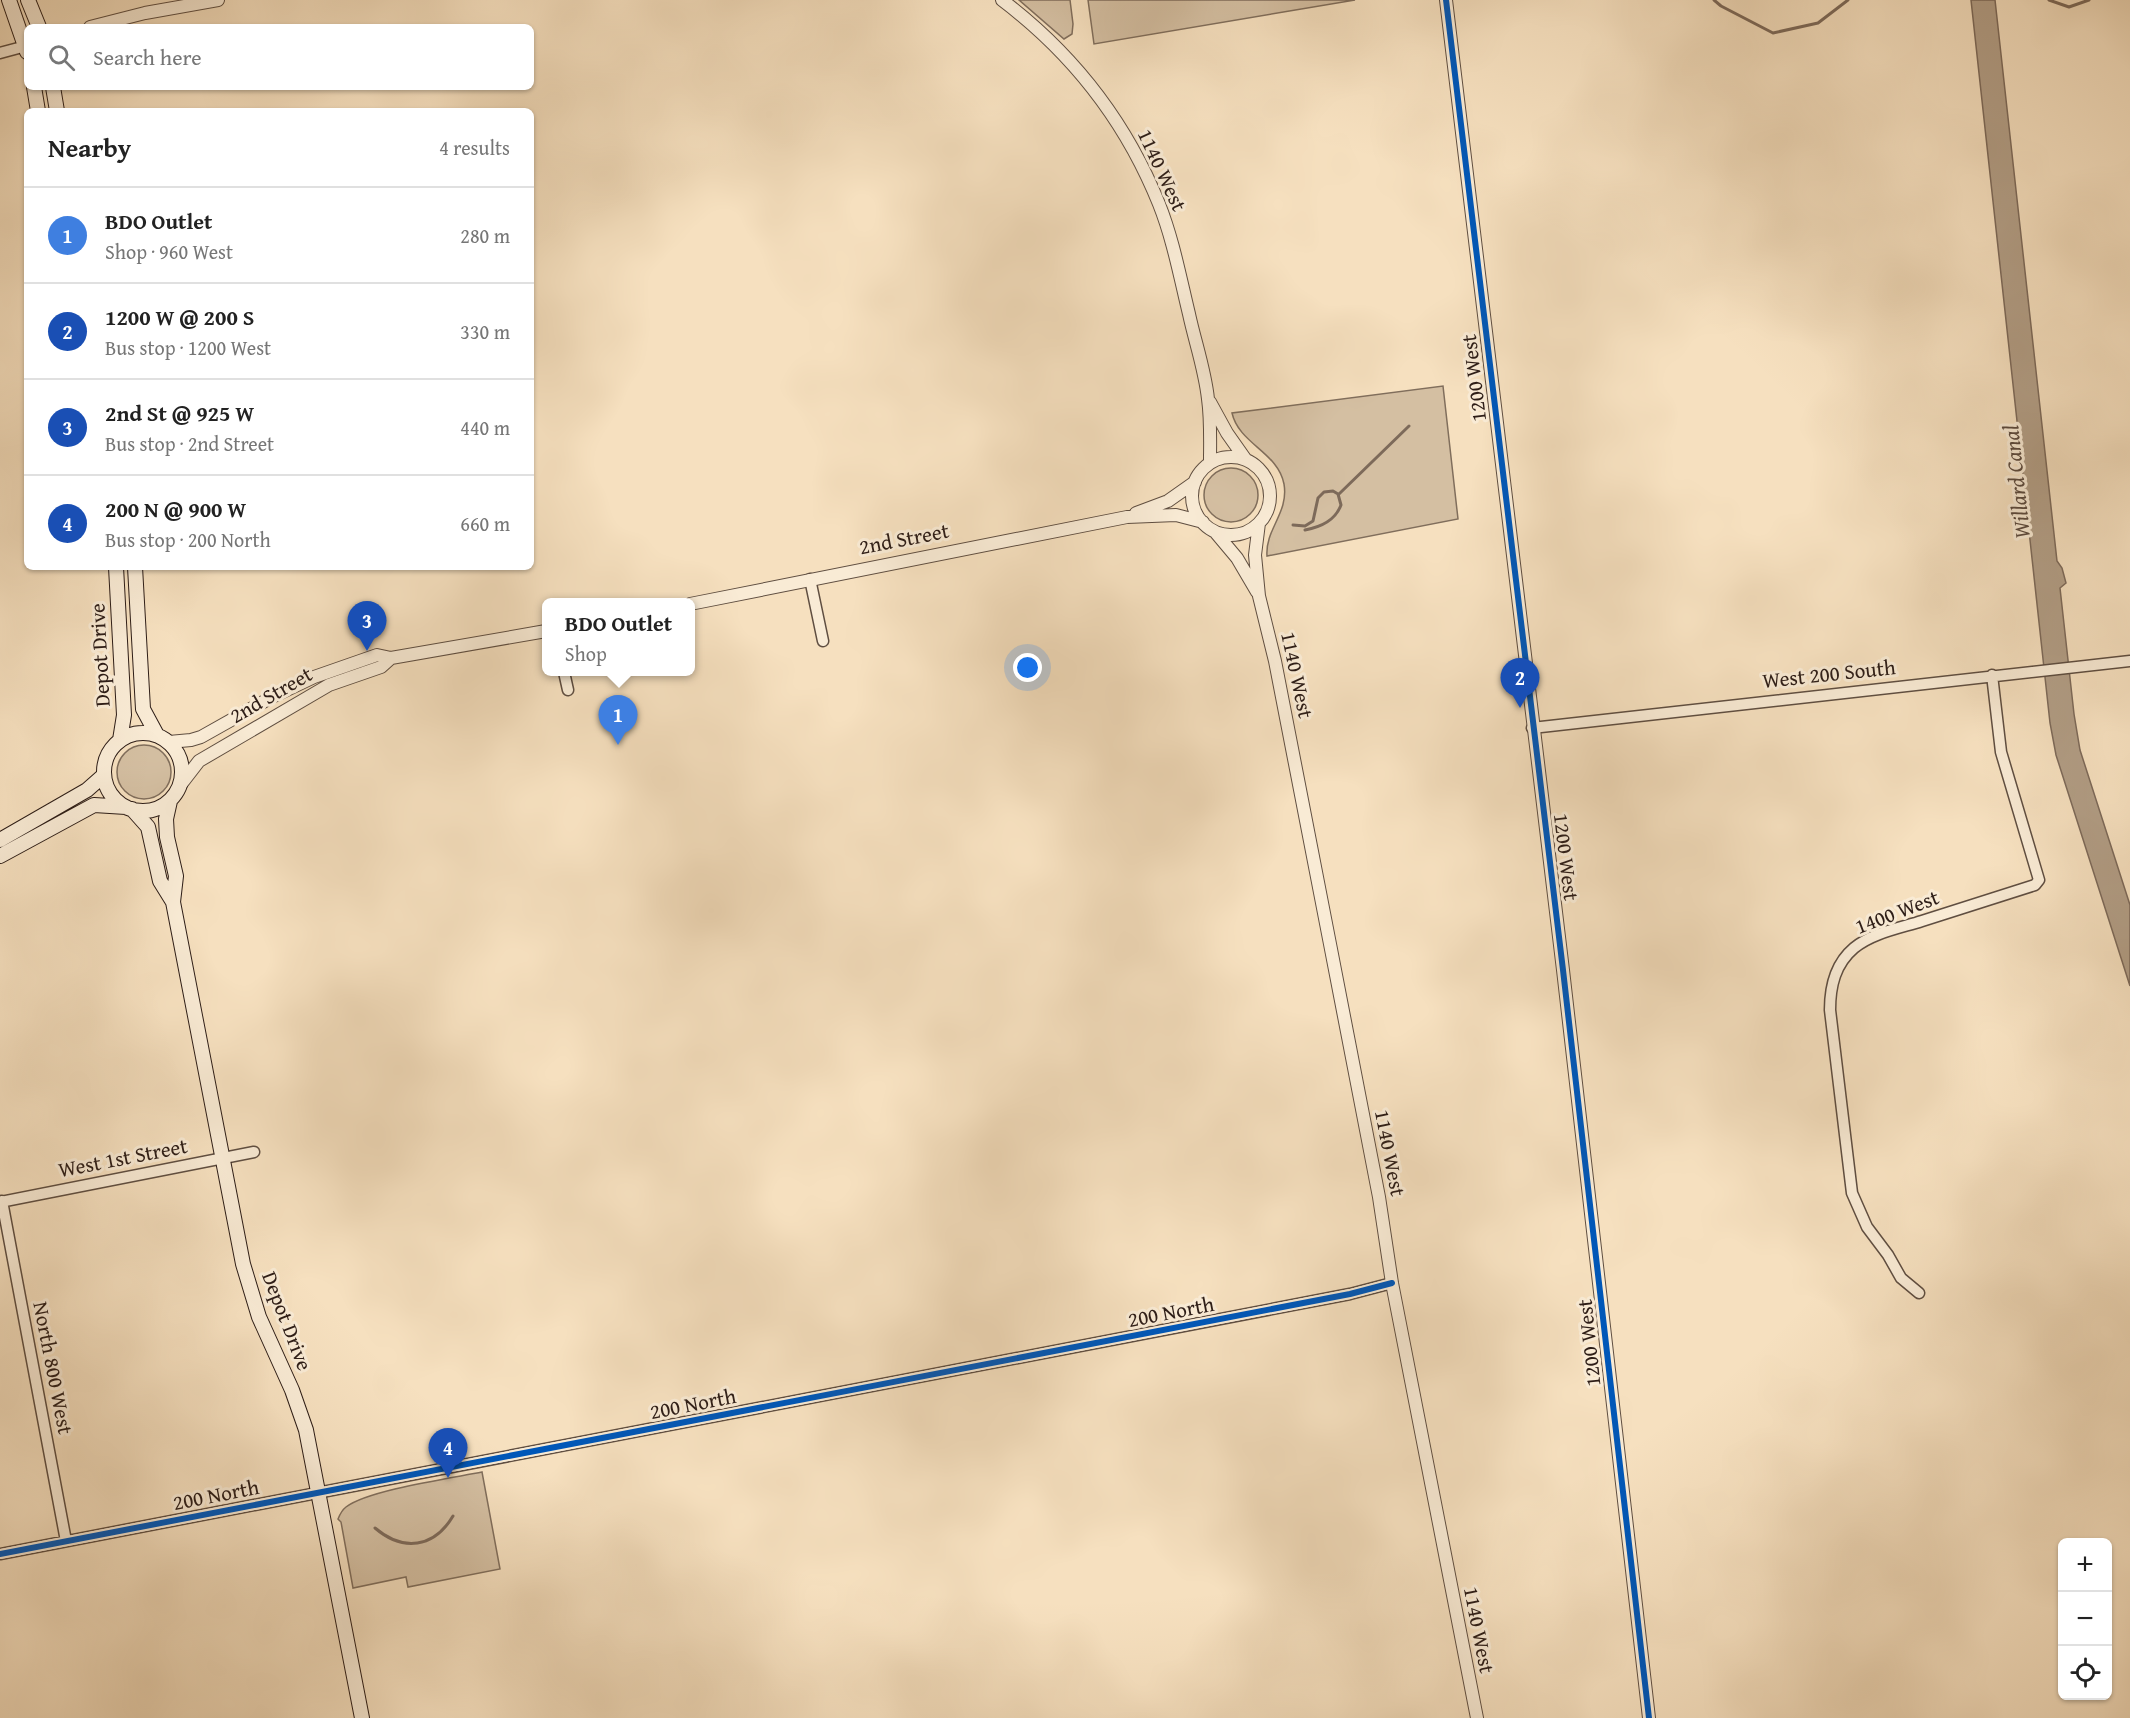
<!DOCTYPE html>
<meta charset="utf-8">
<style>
:root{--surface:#fff;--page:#f6f6f6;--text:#222;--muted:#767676;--line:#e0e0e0;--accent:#ea580c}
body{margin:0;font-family:"Gentium Book Plus",serif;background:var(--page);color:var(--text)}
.controls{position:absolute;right:18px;bottom:18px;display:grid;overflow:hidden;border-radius:9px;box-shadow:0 2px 4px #0004}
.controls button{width:54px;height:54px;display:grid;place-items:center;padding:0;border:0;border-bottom:2px solid var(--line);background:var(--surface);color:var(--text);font:30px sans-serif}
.you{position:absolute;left:1028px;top:668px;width:21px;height:21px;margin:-15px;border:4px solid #fff;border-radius:50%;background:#1a73e8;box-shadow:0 0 0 9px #1a73e833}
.badge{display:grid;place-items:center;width:39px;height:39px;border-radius:50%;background:var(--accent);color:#fff;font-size:20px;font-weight:700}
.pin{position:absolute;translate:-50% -50px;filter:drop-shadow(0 2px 3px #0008)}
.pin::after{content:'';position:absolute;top:32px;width:21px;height:18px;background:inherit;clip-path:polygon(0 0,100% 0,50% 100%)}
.popup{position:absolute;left:542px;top:598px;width:153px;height:78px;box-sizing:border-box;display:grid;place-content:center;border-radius:9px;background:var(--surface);filter:drop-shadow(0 2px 4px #0005);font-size:20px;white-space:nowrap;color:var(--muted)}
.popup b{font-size:22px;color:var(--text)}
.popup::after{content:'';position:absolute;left:50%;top:100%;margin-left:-12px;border:12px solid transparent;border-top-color:var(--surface)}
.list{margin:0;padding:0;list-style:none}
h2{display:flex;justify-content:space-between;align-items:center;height:78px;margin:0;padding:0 24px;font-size:26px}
h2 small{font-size:20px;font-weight:400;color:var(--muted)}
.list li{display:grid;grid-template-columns:39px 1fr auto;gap:18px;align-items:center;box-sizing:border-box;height:96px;padding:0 24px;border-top:2px solid var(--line)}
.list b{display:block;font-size:22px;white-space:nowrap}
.list p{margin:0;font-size:20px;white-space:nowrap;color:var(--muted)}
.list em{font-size:20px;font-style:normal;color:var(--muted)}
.icon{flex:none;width:33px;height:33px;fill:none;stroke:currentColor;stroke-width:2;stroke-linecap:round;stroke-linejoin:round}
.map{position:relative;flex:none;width:2130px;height:1718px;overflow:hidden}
.search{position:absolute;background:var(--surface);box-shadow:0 2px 4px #0004;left:24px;top:24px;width:510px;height:66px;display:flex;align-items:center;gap:15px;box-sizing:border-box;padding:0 21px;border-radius:9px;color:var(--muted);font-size:22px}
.panel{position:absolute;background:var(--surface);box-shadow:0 2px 4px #0004;left:24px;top:108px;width:510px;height:462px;border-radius:9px}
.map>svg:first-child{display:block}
.green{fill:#d4bfa2;stroke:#806e5c;stroke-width:1.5}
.water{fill:#b29e86;stroke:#7d6a5a;stroke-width:1.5}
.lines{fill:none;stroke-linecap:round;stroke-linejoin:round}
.stream{stroke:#7d6a5a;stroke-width:3}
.minor-casing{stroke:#5f4e41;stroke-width:13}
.tertiary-casing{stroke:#5f4e41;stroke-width:14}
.secondary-casing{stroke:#2d1d17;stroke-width:16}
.minor{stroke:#f9ebd5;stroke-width:10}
.tertiary{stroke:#f9ebd5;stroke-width:12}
.secondary{stroke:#f9ebd5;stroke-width:14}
.cycleway-casing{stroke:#f9ebd5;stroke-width:10}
.cycleway{stroke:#0057b8;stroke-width:6}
.labels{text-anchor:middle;stroke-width:6;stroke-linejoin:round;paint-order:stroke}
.street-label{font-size:21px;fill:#2d1d17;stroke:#f9ebd5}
.water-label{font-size:22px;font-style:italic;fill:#5c4a3e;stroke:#f9ebd5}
</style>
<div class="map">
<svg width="2130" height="1718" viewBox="0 0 2130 1718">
<rect width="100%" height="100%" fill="#f6e0bf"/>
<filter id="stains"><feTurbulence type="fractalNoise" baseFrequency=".00333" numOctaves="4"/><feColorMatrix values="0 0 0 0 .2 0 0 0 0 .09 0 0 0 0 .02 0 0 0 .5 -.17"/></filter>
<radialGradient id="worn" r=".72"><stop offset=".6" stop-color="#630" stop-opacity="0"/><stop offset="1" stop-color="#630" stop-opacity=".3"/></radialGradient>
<path class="green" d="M1019,0H1070L1073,24L1072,34L1064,39Z
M1088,0H1355L1094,44Z
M1443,386L1458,519L1267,556C1265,529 1289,513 1284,484C1278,452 1239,444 1232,413Z
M1204 495a27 27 0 1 1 54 0a27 27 0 1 1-54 0Z
M117 772a27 27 0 1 1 54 0a27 27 0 1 1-54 0Z
M482,1472L500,1569L408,1587L406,1577L353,1588L341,1522L338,1519C340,1514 342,1510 346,1507C368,1490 452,1478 482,1472Z"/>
<path class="water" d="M1971,0H1995L2057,561L2062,568L2066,583L2060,588L2074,714L2080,750L2130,905V986L2056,755L2050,723Z"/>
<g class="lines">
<path class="stream" d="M1714,0L1721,6L1773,33L1818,23L1848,0
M2049,0L2069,7L2089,0
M1339,494L1409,426
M1293,525L1305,526L1313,521L1318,498L1324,492L1333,491L1338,494L1341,505C1335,521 1321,527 1305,530
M375,1528C403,1552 434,1548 453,1516"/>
<g class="minor-casing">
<path id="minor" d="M0,53L26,46
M810,579L823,641
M564,672L568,690
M1532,728L2130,661
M2,1201L66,1541
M0,1202L254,1152
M1919,1293L1901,1278L1888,1255L1867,1227L1852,1193L1830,1010C1830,986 1835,964 1854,948C1872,933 1900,928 1922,921C1960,909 1998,897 2035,885L2039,880L2001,752L1992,675
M0,1554L1350,1294L1392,1283"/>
</g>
<g class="tertiary-casing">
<path id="tertiary" d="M1002,0C1072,53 1126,122 1159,204C1173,239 1180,277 1189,314C1195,342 1205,370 1208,399C1211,420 1210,441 1210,463
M1446,0L1563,970L1649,1718
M90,27L145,13L218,0
M1210,402L1227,433L1246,460
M1192 496a39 39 0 1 1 78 0a39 39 0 1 1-78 0Z
M1136,513L1168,501L1195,482
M1259,523L1255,555L1259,596L1275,661L1330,944L1379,1197L1392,1283L1477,1718
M1216,533L1237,558L1257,592
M690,604L1127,517L1176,515L1203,522
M169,742L191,740L201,737L272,697L314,677L377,655L391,658L546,631
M182,783L199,761L329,685L381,667L391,658"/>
</g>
<g class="secondary-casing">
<path id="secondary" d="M9,0L27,52
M28,0L39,27
M34,87L38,111
M53,87L57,111
M116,567L124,715L120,740
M135,567L143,709L157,735
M104 772a39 39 0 1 1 78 0a39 39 0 1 1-78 0Z
M170,801L166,819L167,837L176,876L173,902L243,1264L259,1317L292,1390L306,1430L362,1718
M132,809L148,827L160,881L173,902
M0,840L87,790L104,775
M0,856L94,805L126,807"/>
</g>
<use href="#minor" class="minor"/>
<use href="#tertiary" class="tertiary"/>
<use href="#secondary" class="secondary"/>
<g class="cycleway-casing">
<path id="cycleway" d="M1446,0L1563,970L1649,1718
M0,1554L1350,1294L1392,1283"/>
</g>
<use href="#cycleway" class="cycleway"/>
</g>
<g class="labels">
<g class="street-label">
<text transform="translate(1162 170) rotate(65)" y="7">1140 West</text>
<text transform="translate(1474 378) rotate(-97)" y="7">1200 West</text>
<text transform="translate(904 539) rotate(-11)" y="7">2nd Street</text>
<text transform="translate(100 655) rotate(-93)" y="7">Depot Drive</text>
<text transform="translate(1829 674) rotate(-6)" y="7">West 200 South</text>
<text transform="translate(1297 675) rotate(78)" y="7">1140 West</text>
<text transform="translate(271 695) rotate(-30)" y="7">2nd Street</text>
<text transform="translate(1566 857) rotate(83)" y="7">1200 West</text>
<text transform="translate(1897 912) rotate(-21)" y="7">1400 West</text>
<text transform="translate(1390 1153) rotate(79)" y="7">1140 West</text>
<text transform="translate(123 1158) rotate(-11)" y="7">West 1st Street</text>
<text transform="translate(1171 1312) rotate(-11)" y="7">200 North</text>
<text transform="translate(287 1321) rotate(69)" y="7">Depot Drive</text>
<text transform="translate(1589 1343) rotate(-96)" y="7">1200 West</text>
<text transform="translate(53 1368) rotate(79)" y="7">North 800 West</text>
<text transform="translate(693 1404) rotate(-11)" y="7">200 North</text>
<text transform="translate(216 1495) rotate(-11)" y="7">200 North</text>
<text transform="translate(1479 1630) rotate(79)" y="7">1140 West</text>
</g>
<g class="water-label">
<text transform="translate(2016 482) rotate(-96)" y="8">Willard Canal</text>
</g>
</g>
<rect width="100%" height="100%" filter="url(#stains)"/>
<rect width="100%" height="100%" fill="url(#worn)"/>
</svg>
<div class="controls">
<button>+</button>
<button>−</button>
<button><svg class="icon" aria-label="locate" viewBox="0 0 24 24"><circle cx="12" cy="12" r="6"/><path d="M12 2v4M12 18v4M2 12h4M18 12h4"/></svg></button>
</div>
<div class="you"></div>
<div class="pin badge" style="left:618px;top:745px;background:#3f7fe0">1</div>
<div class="popup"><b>BDO Outlet</b>Shop</div>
<div class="pin badge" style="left:1520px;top:708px;background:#1a4fb4">2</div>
<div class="pin badge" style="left:367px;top:651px;background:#1a4fb4">3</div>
<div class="pin badge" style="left:448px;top:1478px;background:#1a4fb4">4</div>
<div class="search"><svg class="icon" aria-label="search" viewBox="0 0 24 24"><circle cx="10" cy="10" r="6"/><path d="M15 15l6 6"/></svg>Search here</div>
<section class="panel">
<h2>Nearby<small>4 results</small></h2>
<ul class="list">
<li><span class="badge" style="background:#3f7fe0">1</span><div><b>BDO Outlet</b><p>Shop · 960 West</p></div><em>280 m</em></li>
<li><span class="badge" style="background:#1a4fb4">2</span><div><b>1200 W @ 200 S</b><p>Bus stop · 1200 West</p></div><em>330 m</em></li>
<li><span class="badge" style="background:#1a4fb4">3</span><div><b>2nd St @ 925 W</b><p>Bus stop · 2nd Street</p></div><em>440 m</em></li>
<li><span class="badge" style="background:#1a4fb4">4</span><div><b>200 N @ 900 W</b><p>Bus stop · 200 North</p></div><em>660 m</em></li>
</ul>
</section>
</div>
